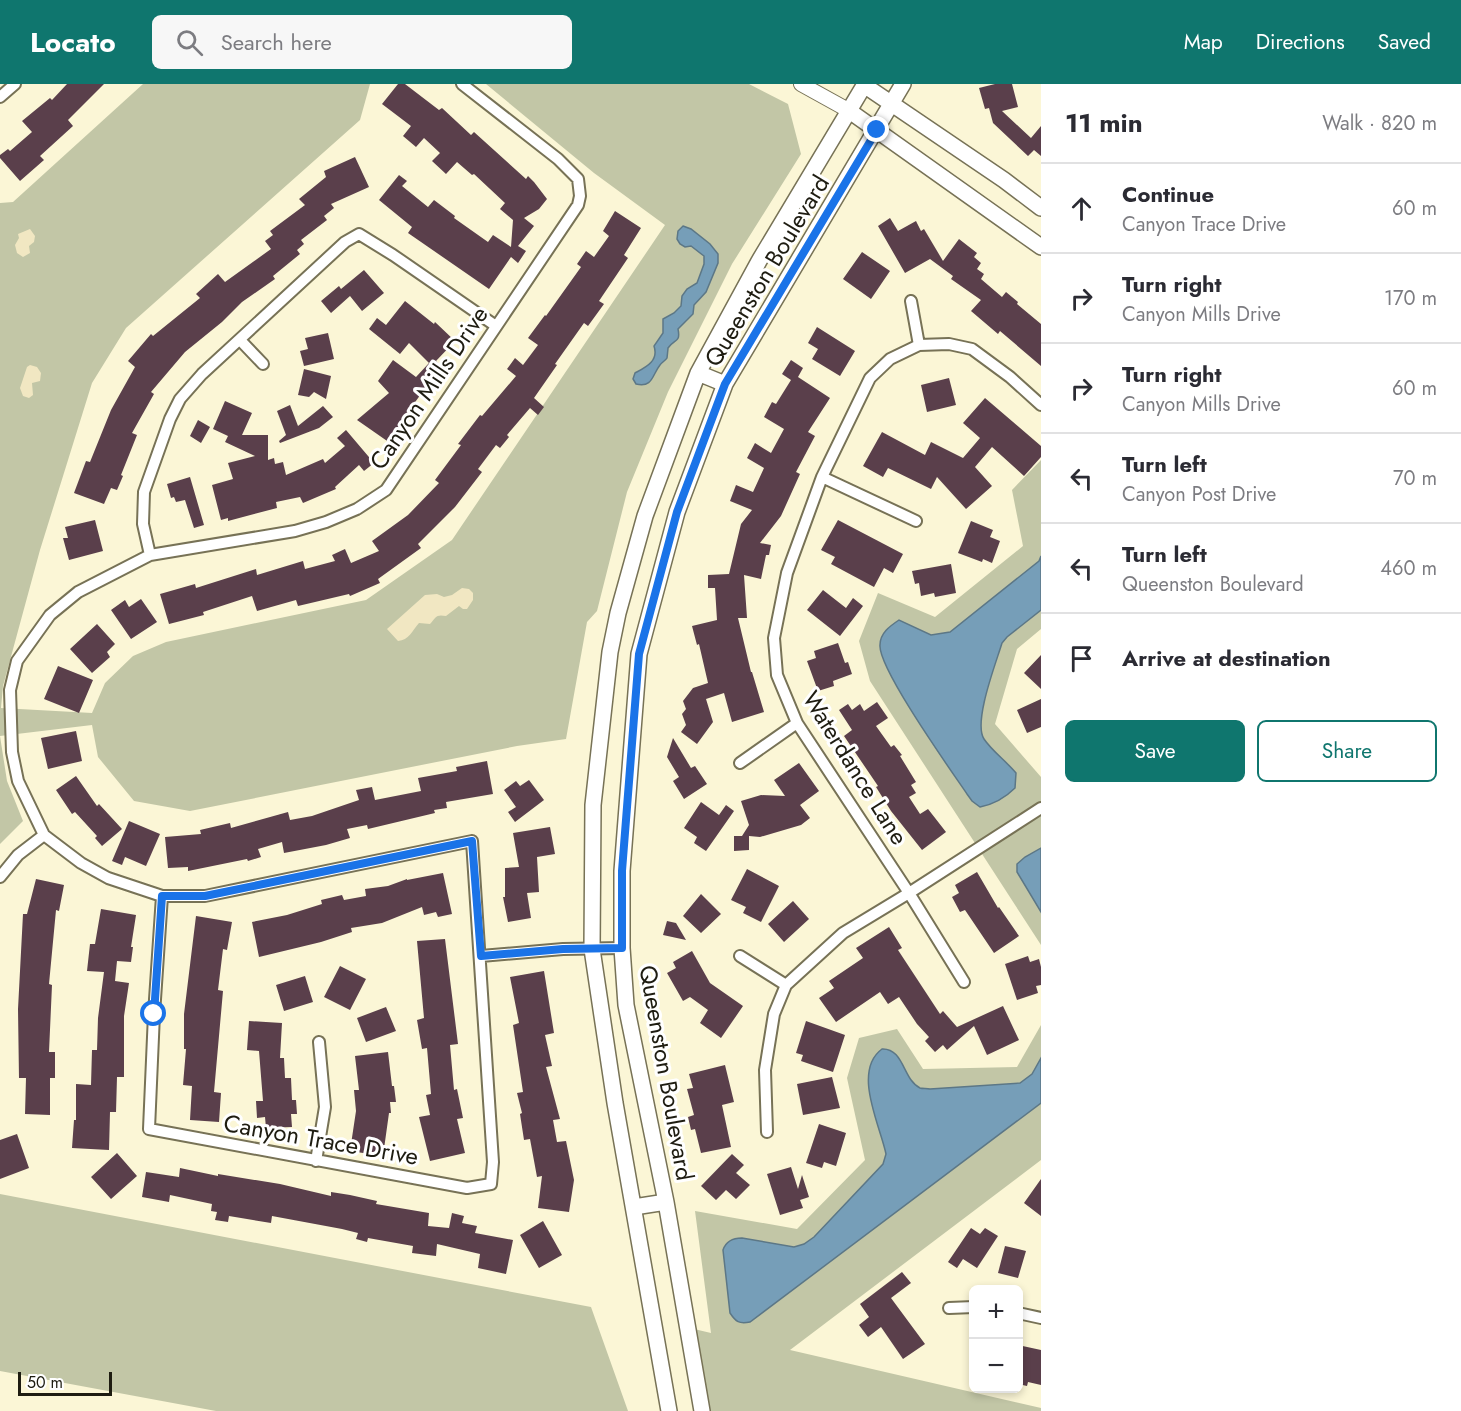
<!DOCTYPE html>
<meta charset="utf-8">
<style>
:root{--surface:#fff;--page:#f7f7f7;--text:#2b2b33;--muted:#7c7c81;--line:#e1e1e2;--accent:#0f766e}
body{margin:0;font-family:Jost,sans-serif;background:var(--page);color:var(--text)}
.controls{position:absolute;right:18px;bottom:18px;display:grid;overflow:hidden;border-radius:9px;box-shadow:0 3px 9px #0003}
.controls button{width:54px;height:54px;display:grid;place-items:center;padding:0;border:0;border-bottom:2px solid var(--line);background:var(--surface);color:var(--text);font:30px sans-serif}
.scale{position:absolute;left:18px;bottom:15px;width:94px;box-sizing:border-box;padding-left:6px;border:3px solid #1e1c11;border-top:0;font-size:16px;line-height:21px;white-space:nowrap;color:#1e1c11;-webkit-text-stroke:4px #fff;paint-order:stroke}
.stop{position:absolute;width:18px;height:18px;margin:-14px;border:4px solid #1a73e8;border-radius:50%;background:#fff}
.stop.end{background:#1a73e8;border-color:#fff;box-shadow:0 2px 6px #0008}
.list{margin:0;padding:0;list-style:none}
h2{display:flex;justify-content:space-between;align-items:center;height:78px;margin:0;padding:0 24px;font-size:26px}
h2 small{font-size:20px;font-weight:400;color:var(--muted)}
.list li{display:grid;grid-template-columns:39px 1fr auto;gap:18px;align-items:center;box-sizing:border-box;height:90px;padding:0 24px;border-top:2px solid var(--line)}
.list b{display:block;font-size:22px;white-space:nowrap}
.list p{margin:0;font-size:20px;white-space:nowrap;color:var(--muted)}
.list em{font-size:20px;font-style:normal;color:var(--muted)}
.actions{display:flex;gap:12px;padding:18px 24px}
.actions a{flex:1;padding:14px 0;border:2px solid var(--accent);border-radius:9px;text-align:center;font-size:21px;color:var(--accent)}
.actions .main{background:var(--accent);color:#fff}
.icon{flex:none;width:33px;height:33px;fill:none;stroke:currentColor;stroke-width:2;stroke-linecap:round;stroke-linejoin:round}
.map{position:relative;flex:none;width:1041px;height:1327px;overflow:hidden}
header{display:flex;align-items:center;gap:36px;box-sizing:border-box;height:84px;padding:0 30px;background:var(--accent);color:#fff}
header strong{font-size:28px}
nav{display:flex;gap:33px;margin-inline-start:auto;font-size:21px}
.search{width:420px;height:54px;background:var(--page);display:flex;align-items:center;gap:15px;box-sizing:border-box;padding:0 21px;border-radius:9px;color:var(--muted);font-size:22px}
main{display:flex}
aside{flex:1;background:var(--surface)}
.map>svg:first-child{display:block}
.green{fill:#c2c6a6}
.sand{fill:#f1e7c2}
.water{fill:#769eb8;stroke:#5c7786;stroke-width:1.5}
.building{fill:#5a3f4b}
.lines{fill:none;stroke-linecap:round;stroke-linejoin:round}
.minor-casing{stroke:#777256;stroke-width:14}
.tertiary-casing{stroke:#777256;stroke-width:16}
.secondary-casing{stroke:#777256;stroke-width:18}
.minor{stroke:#fff;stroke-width:10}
.tertiary{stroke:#fff;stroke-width:14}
.secondary{stroke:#fff;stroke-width:15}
.route{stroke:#1a73e8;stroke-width:8}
.labels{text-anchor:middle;stroke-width:6;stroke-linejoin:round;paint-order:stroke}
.street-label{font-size:24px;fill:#1e1c11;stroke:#fff}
</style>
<header>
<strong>Locato</strong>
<div class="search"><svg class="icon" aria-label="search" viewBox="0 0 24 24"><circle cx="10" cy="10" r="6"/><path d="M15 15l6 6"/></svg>Search here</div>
<nav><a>Map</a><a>Directions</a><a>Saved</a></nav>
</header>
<main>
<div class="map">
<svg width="1041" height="1327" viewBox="0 0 1041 1327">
<rect width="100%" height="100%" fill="#fbf6d6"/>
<path class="green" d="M143,0H370L360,36L126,244L92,299L40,466L3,602L1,624L92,629L105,599L133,572L166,558L366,516L452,456L665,141L594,89L486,0H749L788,20L801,70L732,180L668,308L627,408L597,527L587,538L566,655L517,662L190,727L134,717L98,673L92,641L0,652V119L13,118Z
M1041,376V545L1017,565L995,640L1041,693V861L870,597L859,557L878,509L935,533L1023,462L1012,406Z
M0,652L7,697L23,737L0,760Z
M1041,941V1076L790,1266L1041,1324V1327H709L694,1245L711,1249L695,1127L797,1145L865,1076L847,994L859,954L897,945L923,985L1017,983Z
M0,1110L591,1223L628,1327H216L0,1287Z"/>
<path class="sand" d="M30,145L35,152L34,158L29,162L30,169L23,173L17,169L15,161L19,154L18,150Z
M30,281L37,283L41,289L40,297L32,299L33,311L29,314L23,312L20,304L27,283Z
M462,504L469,505L473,509V516L467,525H463L459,522L446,532C436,530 436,533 430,540L419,539C412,547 409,556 398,557L387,545L425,511L437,510L444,513L452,511Z"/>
<path class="water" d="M683,142L691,145L710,160L718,170V179L706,208L694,221L693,230L678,245C681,259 674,255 668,264C668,265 667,274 667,274C666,276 661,279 660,281C652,291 653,304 636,300L633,295L635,289C646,283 659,277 654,262L663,249V235L674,229L681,222L682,212L687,205L697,199L704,180V172L691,162L685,163L680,160L677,155L678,147Z
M1041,472V526L1007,553L1002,559C996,579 973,638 984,655C992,667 1006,677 1016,689L1015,704C1005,714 995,720 980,723L972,717L967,710C950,685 878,584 880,561C880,549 890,542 899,536L931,551L950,548L1039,477Z
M1041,764V828L1017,788V780L1025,773Z
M882,965C904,964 903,996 920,1004C923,1005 927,1004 930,1005L1020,999L1032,990L1041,974V1019L750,1238C739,1240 736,1238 730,1229L723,1166C726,1157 733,1154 742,1154L794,1163L804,1160L814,1153L883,1080L886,1070C880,1041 852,987 882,965Z"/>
<path class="building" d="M67,0H104L68,36L73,42L40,72L44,76L20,97L0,74V71L8,65L10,67L32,48L22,37L50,14L52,16Z
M398,0H405L439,26L442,24L471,51L474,48L526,95L528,92L534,98L547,115L539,125L524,134L534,142L518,162L526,167L518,179L511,173L489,205L408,149L412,143L379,116L399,91L407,97L402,102L428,123L434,116L455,132L454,134L488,158L493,151L511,163L513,136L500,125L505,119L474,90L472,91L457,78L446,90L432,77L440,69L424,54L416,63L403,52L411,42L382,20Z
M995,0H1012L1018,23L1002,27L1031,54L1041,42V72L1034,66L1028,72L993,39L989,24L985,25L979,4Z
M355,73L369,103L331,120L334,124L324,132L327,136L301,156L304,160L297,166L300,170L273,192L275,195L242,218L222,238L185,268L151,308L154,310L132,349L137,351L121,391L123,392L117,406L111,404L104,420L74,409L86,377L90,378L111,326L135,283L128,277L151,250L153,252L200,214L196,210L218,190L225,198L271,165L265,157L273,151L270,147L305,121L299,115L326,93L324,87Z
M615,127L641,144L624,171L628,174L599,217L604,220L588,242L584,239L555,280L557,281L534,314L544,323L538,331L530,324L507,351L509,353L500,364L496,361L478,385L482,388L455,423L418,460L421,464L378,495L380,499L350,512L349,510L298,522L296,516L257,527L252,512L203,528L204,531L169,540L160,510L195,500L196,504L256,485L257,491L303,477L305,485L335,477L332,471L345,465L351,479L379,467L372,457L408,431L439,399L435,396L461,361L458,360L480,331L482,332L516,292L507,285L515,274L523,281L538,261L528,254L545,231L546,232L581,183L577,180L586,167L594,173L609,152L603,147Z
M890,134L898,147L916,137L921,147L924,145L943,177L959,155L977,169L974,173L981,179L977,185L984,190L981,195L1002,213L1006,208L1018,218L1017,220L1041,240V282L1000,247L998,250L971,227L981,216L951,195L953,192L930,175L905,189L878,142Z
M862,168L890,187L871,215L843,195Z
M364,186L384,209L362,227L350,212L331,229L321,217L339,202L341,205Z
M405,217L434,240L435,238L455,257L436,277L446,286L434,299L431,296L403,335L405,337L390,359L357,336L389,309L378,297L393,276L416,293L429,279L409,259L400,270L369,245L377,234L386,241Z
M817,243L855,267L840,292L812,275L818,265L808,259Z
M328,249L334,275L304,282L300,267L308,265L305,254Z
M791,276L803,284L798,293L830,314L808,348L815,352L796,388L800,390L781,432L760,459L771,461L769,471H766L761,495L744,491L747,534H738L751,588H752L764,628L732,638L724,609L706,615L713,638L697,660L681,648L686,641L682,630L686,625L683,617L693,604L708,599L699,560L697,561L692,542L717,536L715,504H708V491L729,490L741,440L752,426L730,417L736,401L753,408L764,384L747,374L755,359L771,369L784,345L764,333L772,318L776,320L791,296L782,290Z
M304,285L331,292L326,315L314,308L309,313L298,311Z
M949,294L956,321L927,328L921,301Z
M985,314L1041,362V373L1024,392L992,363L975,383L992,402L966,425L937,393L931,405L888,384L883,393L863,382L882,348L925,371L931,358L963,374L980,354L963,339Z
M225,317L252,329L242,351H268V376L274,374L275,380L283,378L286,391L323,375L325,379L345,362L337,354L346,346L374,379L364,387L359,381L335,403L336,405L303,419L300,413L276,418L277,424L228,437V434L221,436L212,401L233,395L228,379L255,372L225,358L228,352L213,345Z
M290,321L298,342L323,322L333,333L319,344L280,359L279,357L286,351L277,327Z
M198,336L210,343L201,359L190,352Z
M190,393L204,441L194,444L185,416L176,418L174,413L171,414L167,400Z
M95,436L103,467L69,476L63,454H68L65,443Z
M838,436L903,470L893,489L884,484L874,503L831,480L835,473L821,466Z
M971,437L993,446L990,453L1000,457L992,479L983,475L982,478L958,469Z
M951,480L956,509L935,513L934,509L921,512L919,499L915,500L912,487Z
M823,506L846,524L853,514L863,522L840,552L807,526Z
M141,515L157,538L131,555L111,526L125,516L129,523Z
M97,540L115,560L107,568L110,573L92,589L70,565Z
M838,559L845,579L848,578L852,590L833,597L834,602L818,607L807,577L816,574L814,567Z
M1041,571V605L1024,589Z
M58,582L93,596L79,629L44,615Z
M1041,615V643L1027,649L1017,626Z
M877,618L888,634L876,642L891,663L894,661L902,671L900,672L916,698L911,701L916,709L909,713L920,730L928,725L946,748L922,766L891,727L876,703L878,702L844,652L852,646L839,626L848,620L852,626L860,620L864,627Z
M76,647L82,677L48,685L41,654Z
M673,654L691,684L695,682L707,700L684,715L673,697L679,693L667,673Z
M487,677L493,710L446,718L447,724L434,726L435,729L368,745L367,741L347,745L350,754L326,761L284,769L282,758L258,765L261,773L248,777L247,775L188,787V783L168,784L165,753L201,750L200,746L230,739L231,744L288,728L290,736L312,732L359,716L356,706L372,703L375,716L421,707L418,694L457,687L456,683Z
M799,679L819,707L800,721L810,734L801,741L760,753L749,752V766L734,767V752H749H742L749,741L741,717L761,711L785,712L774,696Z
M76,692L97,722L99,720L122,745L102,762L95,754L97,752L75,728L72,730L56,706Z
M529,696L544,716L515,738L508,728L516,723L504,706L516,697L520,702Z
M701,718L719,731L726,721L734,727L706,767L694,759L697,753L684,744Z
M129,737L160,750L146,782L125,773L122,781L112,777Z
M550,743L555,770L537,773L539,808L527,809L531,834L508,838L503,813H505V784L519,783L513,749Z
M747,785L779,802L761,838L743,829L746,823L731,816Z
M977,788L998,824L999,823L1019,852L994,869L965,826L960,828L952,813L959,809L955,801Z
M443,789L452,830L438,833L436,828L424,831L422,823L382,839L351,844L352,848L321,858L259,873L252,838L287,831L322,820L321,816L342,811L344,816L366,812L365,805L388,802L407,795V796Z
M36,795L64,801L59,827L56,826L49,900L52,901L49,968H55V994H50V1031L25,1030L26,994H19L18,925L23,830H27Z
M701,810L721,830L701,849L683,832Z
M793,817L809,835L784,858L768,840Z
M101,825L136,831L131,863H133L131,878L117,877L115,897L129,899L124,932V993H117L116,1028H110L109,1066L72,1064L74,1036H76V1000L91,1001L92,966H97L98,934L104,888L87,887L90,860H95Z
M196,832L232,838L227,866L223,865L218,906L223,907L214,1008L221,1009L219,1038L190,1036L192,1002L183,1001L186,965H184V930Z
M667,837L676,839L686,856L663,851Z
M889,843L902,864L898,866L940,930L943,927L957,943L1003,922L1019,956L987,971L974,942L947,966L943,961L935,968L925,957L929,953L917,940L899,913L888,920L880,908L836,938L819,914L834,904L829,897L863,874L856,864Z
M445,855L458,960L450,961L454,1006L457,1005L463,1034L457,1035L465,1069L430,1077L419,1033L430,1031L426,1011L431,1010L427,964L422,965L417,936L424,934L417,857Z
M692,867L710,899L743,922L721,954L700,939L708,926L690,913L683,917L667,889L676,884L673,878Z
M1028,872L1030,878L1039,875L1041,883V901L1036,902L1038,909L1017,916L1005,880Z
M340,882L366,895L350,926L324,913Z
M544,887L554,949L545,951L552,982L546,983L560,1035L553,1036L557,1058L566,1057L574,1096L569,1128L538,1124L542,1092L537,1093L530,1055L524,1056L520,1030L522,1029L517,1009L523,1008L513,941L519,939L510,893Z
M305,892L313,918L284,927L276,901Z
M386,923L396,947L366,958L357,934Z
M249,937L282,939L280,974H284L285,994H291L292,1016H296L297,1030H291L292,1043L266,1044L265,1033L257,1034L256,1017H263L259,967L247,966Z
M806,937L845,951L833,988L801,977L803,971L796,969Z
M388,968L392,1002H394L396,1018H390L391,1029H389L383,1072L350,1067L356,1027L354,1006H359L355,972Z
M725,981L734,1018L722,1021L731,1063L701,1069L695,1045L691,1046L688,1033L694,1031L687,1005L693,1004L689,990Z
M832,993L840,1024L803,1031L797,1000Z
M819,1040L846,1049L836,1082L824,1078L822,1084L806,1079Z
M17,1050L29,1084L0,1095V1056Z
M117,1069L137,1092L111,1115L91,1093Z
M732,1070L744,1081L736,1089L750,1101L736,1115L726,1106L716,1116L701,1102Z
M791,1083L798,1105L802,1091L809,1113L800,1116L803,1124L780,1131L767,1090Z
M180,1084L218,1092V1090L280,1100L331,1112V1108L350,1111L377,1117L376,1120L429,1129L428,1142L449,1144L452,1129L464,1132L462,1139L477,1142L475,1149L513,1156L506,1190L478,1184L480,1170L437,1160L436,1172L412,1169L413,1162L368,1154L367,1158L356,1155L358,1149L342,1145L272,1132L271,1139L229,1132L228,1138L215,1136L217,1128L211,1127L212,1120L170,1111L169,1118L142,1113L146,1088L179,1093Z
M1041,1095V1132L1024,1119Z
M543,1137L562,1171L539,1184L520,1151Z
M971,1144L980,1150L985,1144L998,1152L977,1184L963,1175L957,1184L948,1178Z
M1005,1162L1026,1167L1018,1194L998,1189Z
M902,1188L911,1199L891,1214L925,1260L903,1275L881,1243L868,1253L859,1241L869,1233L860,1220Z
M1018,1261L1041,1266V1301L1028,1298L1027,1302L1018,1300Z"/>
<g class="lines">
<g class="minor-casing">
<path id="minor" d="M0,13L15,0
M911,217L919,261
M240,256L263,280
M822,393L916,437
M150,471L143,440L144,408L170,335L180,315L202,290L345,158L359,150L393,171L496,242
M740,679L797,639
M0,793L18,771L44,751
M162,812L154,930L149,1045L467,1104L491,1100L493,1078L472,757L205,812H162L108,794L81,779L44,751L18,697L12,668L10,606L17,577L50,531L78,508L150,471L295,447L326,438L357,425L386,406L578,121L580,112L578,95L558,75L462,0
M481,872L563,865L622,864
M740,872L786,901
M964,898L909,809L797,639L777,591L774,554L787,489L822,393L870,294L890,275L919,261L949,260L972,265L1010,293L1041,321
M767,1048L765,986L774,930L786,901L843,849L909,809L1041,724
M316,1077L325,1023L319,958
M949,1224L974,1223
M1018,1229L1041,1234"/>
</g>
<g class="tertiary-casing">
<path id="tertiary" d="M801,0L848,26"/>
</g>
<g class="secondary-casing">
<path id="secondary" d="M864,1L1004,96L1041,124
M848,26L1041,163
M698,289L725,300
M634,1123L666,1118
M669,1327L615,1019L592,865L593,721L610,568L618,529L645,432L698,289L759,177L865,0
M702,1327L666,1118L626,921L622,864V787L639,570L677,428L725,300L903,0"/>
</g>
<use href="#minor" class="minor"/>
<use href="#tertiary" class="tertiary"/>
<use href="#secondary" class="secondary"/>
</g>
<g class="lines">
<path class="route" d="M154,930L162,812H205L472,757L481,872L563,865L622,864V787L639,570L677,428L725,300L877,46"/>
</g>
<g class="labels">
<g class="street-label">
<text transform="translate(767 187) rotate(-59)" y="8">Queenston Boulevard</text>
<text transform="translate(429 304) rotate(-56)" y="8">Canyon Mills Drive</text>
<text transform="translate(855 684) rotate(58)" y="8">Waterdance Lane</text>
<text transform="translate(666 989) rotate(80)" y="8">Queenston Boulevard</text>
<text transform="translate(321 1056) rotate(10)" y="8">Canyon Trace Drive</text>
</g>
</g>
</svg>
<div class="controls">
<button>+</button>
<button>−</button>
</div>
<div class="scale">50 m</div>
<div class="stop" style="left:154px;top:930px"></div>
<div class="stop end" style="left:877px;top:46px"></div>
</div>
<aside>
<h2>11 min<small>Walk · 820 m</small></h2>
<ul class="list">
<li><svg class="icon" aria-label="ahead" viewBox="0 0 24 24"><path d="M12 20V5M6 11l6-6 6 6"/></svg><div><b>Continue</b><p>Canyon Trace Drive</p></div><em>60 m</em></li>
<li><svg class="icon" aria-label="right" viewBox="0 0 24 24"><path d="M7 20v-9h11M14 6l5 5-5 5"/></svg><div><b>Turn right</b><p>Canyon Mills Drive</p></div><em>170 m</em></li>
<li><svg class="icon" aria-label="right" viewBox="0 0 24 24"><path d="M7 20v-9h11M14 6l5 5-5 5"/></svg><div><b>Turn right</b><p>Canyon Mills Drive</p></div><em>60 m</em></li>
<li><svg class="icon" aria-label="left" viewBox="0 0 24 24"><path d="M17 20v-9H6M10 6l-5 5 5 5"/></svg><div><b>Turn left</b><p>Canyon Post Drive</p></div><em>70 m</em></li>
<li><svg class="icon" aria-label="left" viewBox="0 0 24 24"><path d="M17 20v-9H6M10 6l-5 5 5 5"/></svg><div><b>Turn left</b><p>Queenston Boulevard</p></div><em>460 m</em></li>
<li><svg class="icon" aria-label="arrive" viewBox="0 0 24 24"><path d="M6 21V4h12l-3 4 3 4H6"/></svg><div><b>Arrive at destination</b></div></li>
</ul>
<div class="actions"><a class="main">Save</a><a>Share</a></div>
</aside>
</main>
